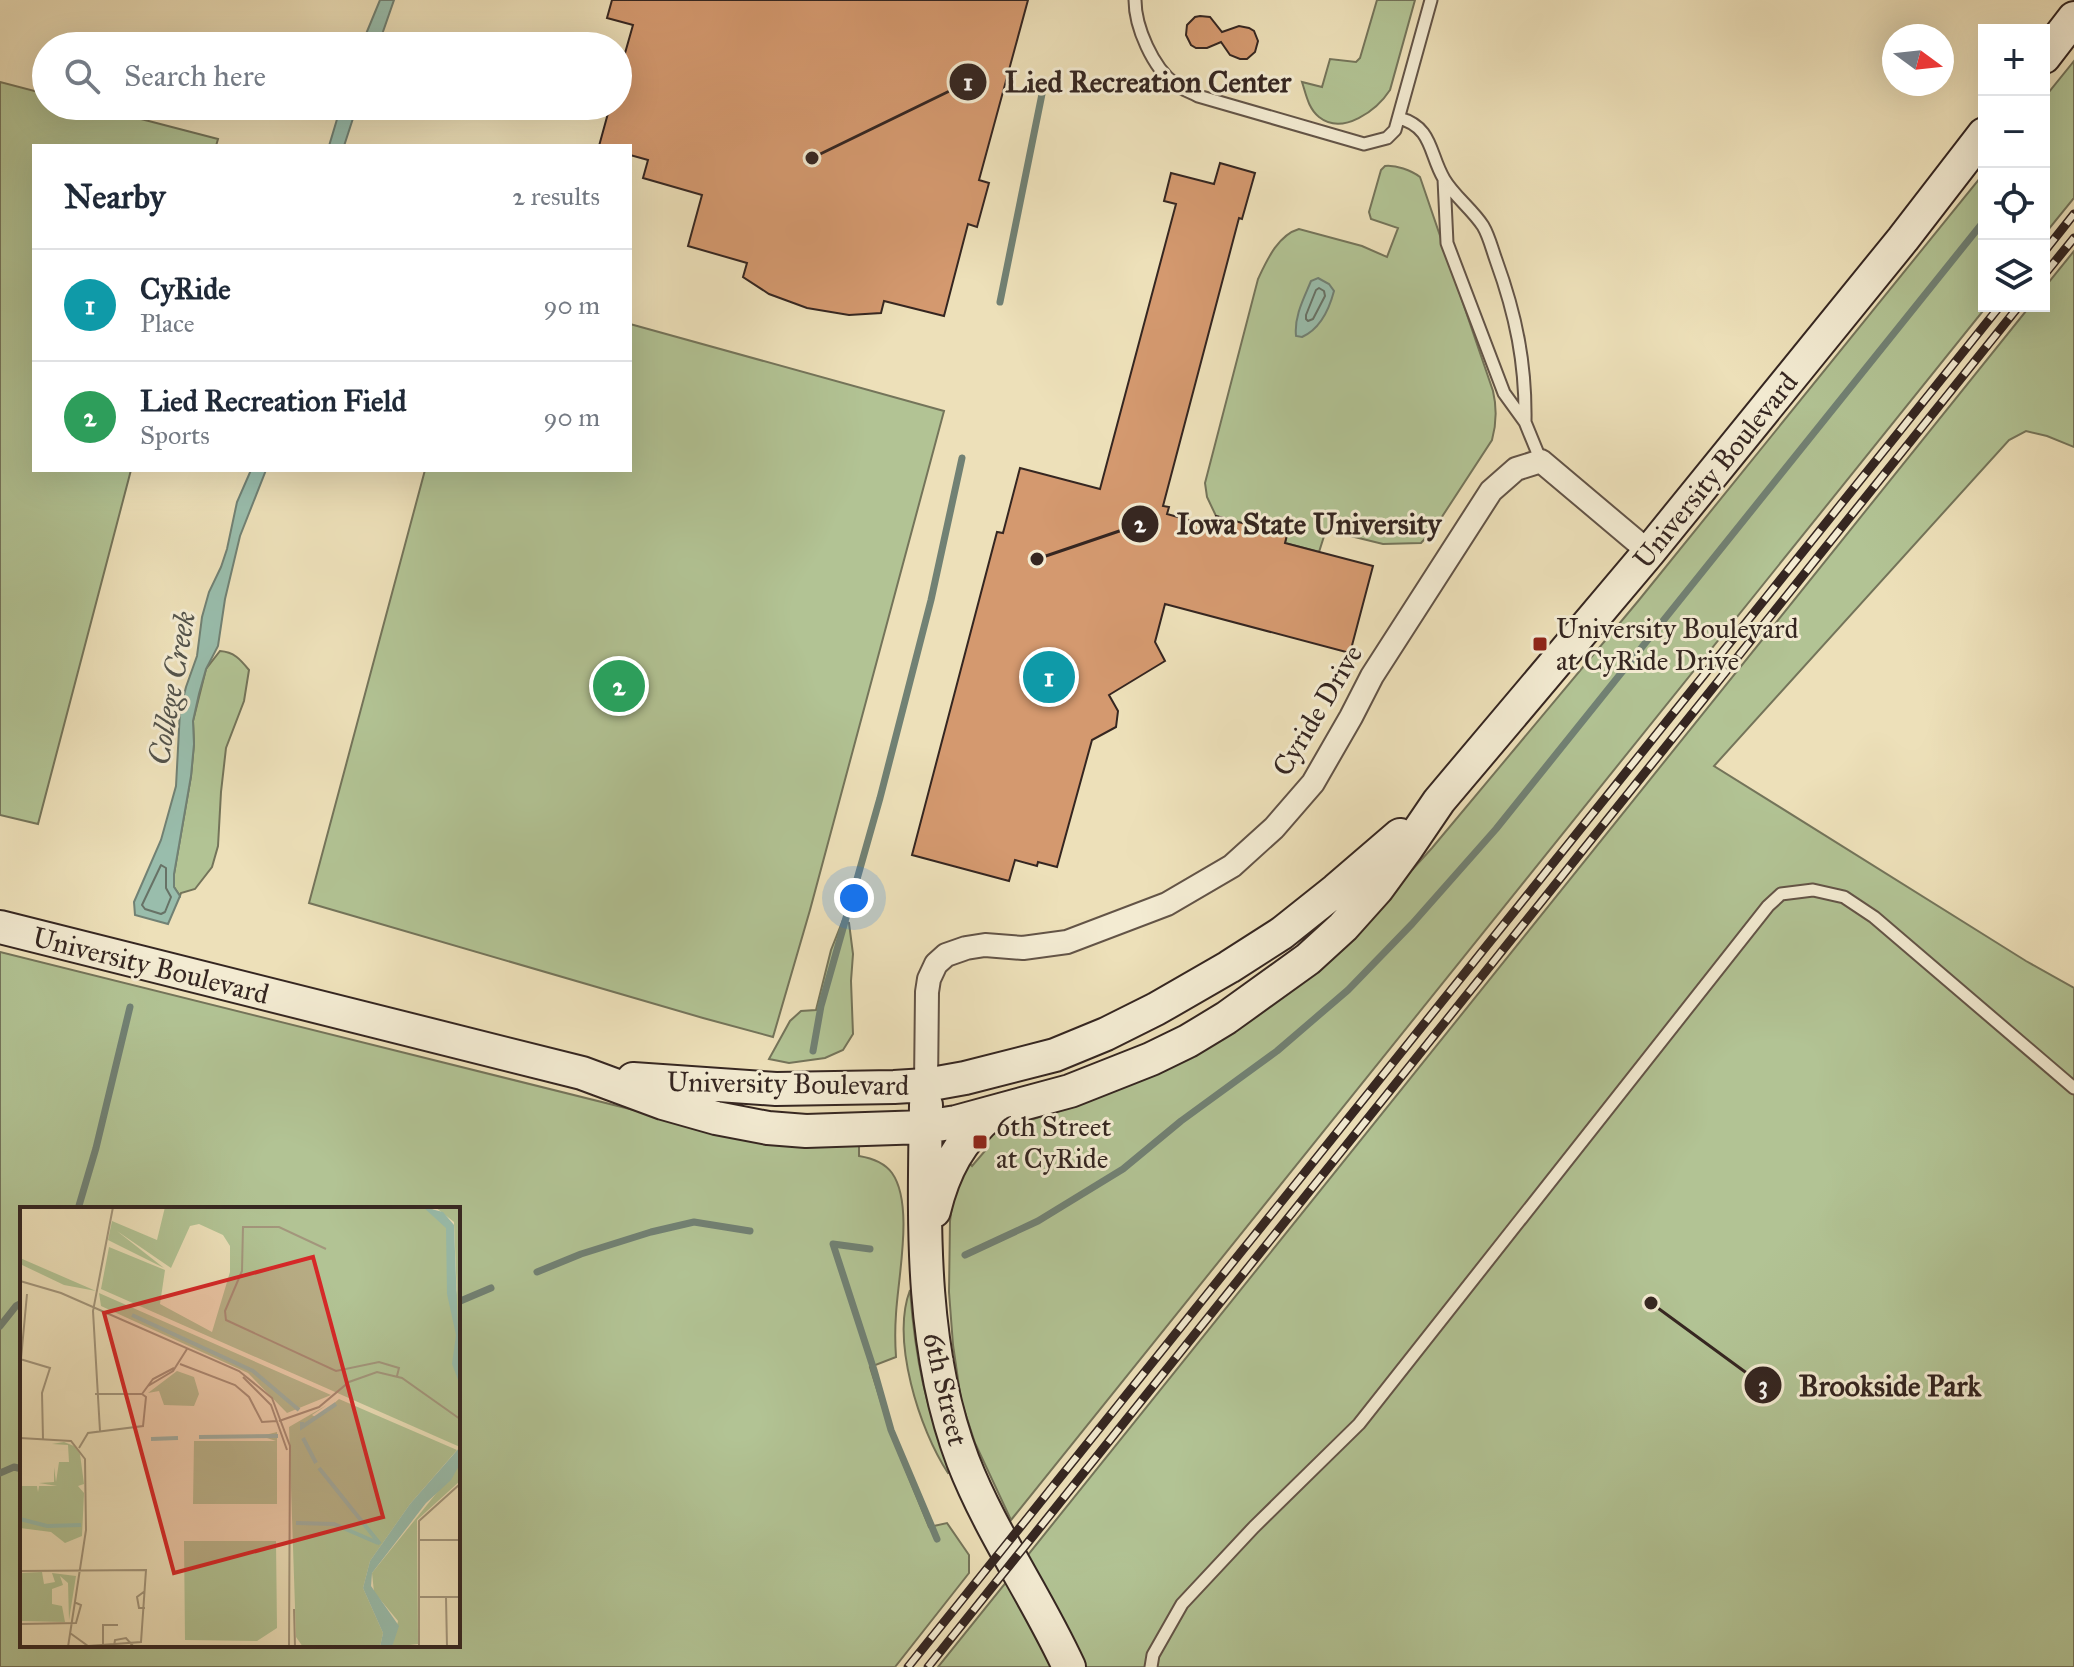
<!DOCTYPE html>
<meta charset="utf-8">
<style>
:root{--surface:#fff;--page:#f2f2f3;--text:#1f2937;--muted:#747a83;--line:#e0e1e3;--accent:#8f2418}
body{margin:0;font-family:"IM FELL Great Primer",serif;background:var(--page);color:var(--text)}
.controls{position:absolute;right:24px;top:24px;display:grid;overflow:hidden;border-radius:0px;box-shadow:0 8px 32px #0002}
.controls button{width:72px;height:72px;display:grid;place-items:center;padding:0;border:0;border-bottom:2px solid var(--line);background:var(--surface);color:var(--text);font:40px sans-serif}
.compass{position:absolute;left:1882px;top:24px;width:72px;height:72px;border-radius:50%;background:var(--surface);box-shadow:0 8px 32px #0002;rotate:105deg}
.you{position:absolute;left:854px;top:898px;width:28px;height:28px;margin:-20px;border:6px solid #fff;border-radius:50%;background:#1a73e8;box-shadow:0 0 0 12px #1a73e833}
.badge{display:grid;place-items:center;width:52px;height:52px;border-radius:50%;background:var(--accent);color:#fff;font-size:26px;font-weight:700}
.pin{position:absolute;translate:-50% -50%;border:4px solid #fff;box-shadow:0 2px 8px #0006}
.list{margin:0;padding:0;list-style:none}
h2{display:flex;justify-content:space-between;align-items:center;height:104px;margin:0;padding:0 32px;font-size:34px}
h2 small{font-size:26px;font-weight:400;color:var(--muted)}
.list li{display:grid;grid-template-columns:52px 1fr auto;gap:24px;align-items:center;box-sizing:border-box;height:112px;padding:0 32px;border-top:2px solid var(--line)}
.list b{display:block;font-size:30px;white-space:nowrap}
.list p{margin:0;font-size:26px;white-space:nowrap;color:var(--muted)}
.list em{font-size:26px;font-style:normal;color:var(--muted)}
.icon{flex:none;width:44px;height:44px;fill:none;stroke:currentColor;stroke-width:2;stroke-linecap:round;stroke-linejoin:round}
.map{position:relative;flex:none;width:2074px;height:1667px;overflow:hidden}
.search{position:absolute;background:var(--surface);box-shadow:0 8px 32px #0002;left:32px;top:32px;width:600px;height:88px;display:flex;align-items:center;gap:20px;box-sizing:border-box;padding:0 28px;border-radius:44px;color:var(--muted);font-size:30px}
.panel{position:absolute;background:var(--surface);box-shadow:0 8px 32px #0002;left:32px;top:144px;width:600px;height:328px;border-radius:0px}
.map>svg:first-child{display:block}
.green{fill:#b2c394;stroke:#74745a;stroke-width:2;fill-rule:evenodd}
.water{fill:#99bdac;stroke:#718174;stroke-width:2}
.lines{fill:none;stroke-linecap:round;stroke-linejoin:round}
.shore{stroke:#677266;stroke-width:2}
.stream{stroke:#718174;stroke-width:7}
.building{fill:#d4996f;stroke:#352621;stroke-width:2}
.lane-casing{stroke:#635447;stroke-width:15}
.street-casing{stroke:#635447;stroke-width:26}
.secondary-casing{stroke:#352621;stroke-width:36}
.lane{stroke:#f3ebd2;stroke-width:11}
.street{stroke:#f3ebd2;stroke-width:22}
.secondary{stroke:#f3ebd2;stroke-width:32}
.rail-casing{stroke:#352621;stroke-width:9}
.rail{stroke:#f3ebd2;stroke-width:6;stroke-dasharray:18;stroke-linecap:butt}
.poi-dot{fill:#8f2418;stroke:#f3ebd2;stroke-width:3}
.labels{text-anchor:middle;stroke-width:6;stroke-linejoin:round;paint-order:stroke}
.street-label{font-size:28px;fill:#352621;stroke:#f3ebd2}
.poi-label{font-size:28px;fill:#352621;stroke:#f3ebd2;text-anchor:start}
.water-label{font-size:30px;font-style:italic;fill:#53534b;stroke:#f3ebd2}
.inset-river{fill:none;stroke:#99bdac;stroke-width:4}
.inset-road{fill:none;stroke:#a3967c;stroke-width:2}
.view{fill:#d62828;fill-opacity:0.15;stroke:#d62828;stroke-width:4}
.inset-edge{fill:none;stroke:#352621;stroke-width:4}
.leader{fill:none;stroke:#352621;stroke-width:3}
.callout-dot{fill:#352621;stroke:#f3ebd2;stroke-width:3}
.mark-label{font-size:24px;text-anchor:middle;font-weight:bold;fill:#fff}
.callout-label{font-size:30px;text-anchor:middle;font-weight:bold;fill:#352621;stroke:#f3ebd2;stroke-width:6;stroke-linejoin:round;paint-order:stroke}
</style>
<div class="map">
<svg width="2074" height="1667" viewBox="0 0 2074 1667">
<rect width="100%" height="100%" fill="#ede0b9"/>
<filter id="stains"><feTurbulence type="fractalNoise" baseFrequency=".0025" numOctaves="4"/><feColorMatrix values="0 0 0 0 .2 0 0 0 0 .09 0 0 0 0 .02 0 0 0 .5 -.17"/></filter>
<radialGradient id="worn" r=".72"><stop offset=".6" stop-color="#630" stop-opacity="0"/><stop offset="1" stop-color="#630" stop-opacity=".3"/></radialGradient>
<path class="green" d="M1377,0H1415L1390,90C1377,110 1343,136 1319,117C1308,108 1306,94 1302,82L1322,87L1330,59L1356,62L1360,58Z
M2074,61V198L2044,235V98Z
M0,82L46,94V106H91L218,139L216,146H34V470H131L38,824L0,815Z
M1385,166C1396,165 1411,170 1420,177L1493,391C1497,408 1497,422 1492,440L1434,529L1421,543L1383,544L1326,530L1319,552L1285,543L1287,535L1216,516L1207,497L1205,483L1258,279C1267,260 1278,235 1299,229L1362,246L1387,257L1398,228L1371,219L1369,212L1381,170Z
M1984,173V306H1987L1011,1520L975,1443L961,1400L953,1345L949,1292L950,1221L954,1190L964,1159L972,1166L985,1151L979,1143L998,1131L1084,1102L1339,950L1432,848L1639,600Z
M2074,251V447L2047,436L2026,431L2009,440L1714,766L2026,961L2074,988V1667H938L2030,306H2044V288Z
M630,324L944,411L810,910L773,1037L703,1018L309,903L425,470H630Z
M220,651C234,652 240,659 249,670L244,701L226,748L221,792L218,846L212,867L195,889L181,893L180,896L174,887V874L191,776L194,744L193,721L206,669Z
M843,920L849,923L853,954L851,981L853,1034L843,1050L825,1058L789,1063L769,1059L790,1021L801,1011L816,1010L831,950Z
M0,952L718,1131L859,1145V1156C871,1158 884,1162 892,1173C914,1204 898,1277 896,1314C895,1328 895,1343 896,1357L870,1367L891,1434L929,1527L947,1523L969,1555V1573L895,1667H0ZM22,1209H458V1645H22Z
M910,1290C915,1356 925,1410 952,1471L948,1473C919,1429 891,1340 910,1290Z"/>
<path class="water" d="M380,0H394L378,46H361Z
M341,106H357L344,146H329Z
M1318,278L1329,284L1334,291C1329,310 1320,329 1302,337L1296,336C1294,316 1304,298 1311,281Z
M251,470H266L240,536L225,599L218,646L206,669L199,694L193,721L194,744L191,776L174,874V887L180,896L168,924L135,915L134,902L161,840L176,786L180,711L186,687L197,656L202,617L209,592L221,567L227,549L237,502Z"/>
<g class="lines">
<path class="shore" d="M1319,288L1324,291L1325,296L1313,319L1308,321L1306,319V315L1316,290Z
M161,865L166,868V888L171,897L165,912L161,914L145,909L142,905Z"/>
<path class="stream" d="M1000,302L1042,94
M813,1051L821,1006L880,798L931,600L962,458
M78,1209L96,1148L130,1007
M870,1249L833,1244L874,1370L891,1430L937,1539
M965,1255L1038,1221L1123,1169L1181,1121L1277,1051L1348,990L1412,924L1496,829L1984,221
M537,1272L581,1254L651,1232L694,1222L750,1231
M458,1302L491,1288
M0,1326L16,1306L22,1303
M0,1473L14,1467L22,1469"/>
</g>
<path class="building" d="M612,0H1028L979,180L989,183L977,227L968,224L944,316L884,301L881,313L849,315L807,308L769,294L743,277L747,263L688,246L702,195L643,178L648,160L630,155V146H599L610,106H618V78L633,25L607,18Z
M1200,16L1210,17L1222,32L1239,26L1249,28L1254,31L1258,41L1255,52L1247,59H1240L1230,55L1221,42L1207,48H1196L1191,45L1186,35L1187,25L1195,17Z
M1220,163L1255,173L1242,219L1239,218L1163,506L1169,507L1167,514L1214,527L1216,516L1287,535L1285,543L1373,566L1350,653L1165,604L1155,642L1165,661L1109,695L1118,711L1116,727L1092,740L1057,867L1038,862L1037,866L1015,860L1009,881L912,855L997,532L1003,533L1020,468L1100,489L1176,204L1164,201L1171,173L1214,184Z"/>
<g class="lines">
<g class="lane-casing">
<path id="lane" d="M1135,0C1135,27 1153,68 1175,84C1181,89 1191,92 1198,96L1364,144L1387,138L1395,130L1431,0
M1399,118C1433,127 1429,154 1444,179C1454,196 1472,209 1483,226C1489,236 1492,249 1496,260C1516,315 1526,364 1525,422
M1444,179L1447,243L1504,393L1525,422L1541,461
M1151,1667L1153,1655L1182,1604L1254,1527L1359,1424L1768,906L1781,894L1813,890L1844,897L1874,917L2074,1088"/>
</g>
<g class="street-casing">
<path id="street" d="M926,1085L927,992L929,979L936,964L946,955L966,948L985,945L1023,948L1067,942L1167,904L1232,866L1274,828L1313,783L1351,717L1372,676L1491,491L1516,469L1541,461L1649,552"/>
</g>
<g class="secondary-casing">
<path id="secondary" d="M2044,57L2074,18
M0,927L582,1073L663,1103L716,1118L768,1128L806,1131L925,1127L956,1122L1070,1091L1151,1059L1188,1041L1226,1018L1308,959L1343,927L1377,889L1407,848L1439,801L1649,552L1903,239L1984,134
M633,1079L776,1089L894,1087L926,1085L965,1078L1055,1055L1106,1034L1156,1009L1229,967L1282,933L1336,890L1400,835
M926,1105C924,1224 920,1348 963,1461C991,1533 1037,1597 1069,1667
M934,1211C944,1170 960,1140 992,1113"/>
</g>
<use href="#lane" class="lane"/>
<use href="#street" class="street"/>
<use href="#secondary" class="secondary"/>
<g class="rail-casing">
<path id="rail" d="M2044,252L2074,214
M2044,275L2074,238
M908,1667L2000,306
M928,1667L2019,306"/>
</g>
<use href="#rail" class="rail"/>
</g>
<g class="poi-dot">
<rect x="1532" y="636" width="16" height="16" rx="4"/>
<rect x="972" y="1134" width="16" height="16" rx="4"/>
</g>
<g class="labels">
<g class="street-label">
<text transform="translate(1715 470) rotate(-51)" y="10">University Boulevard</text>
<text transform="translate(1317 710) rotate(-59)" y="10">Cyride Drive</text>
<text transform="translate(151 965) rotate(14)" y="10">University Boulevard</text>
<text transform="translate(788 1083) rotate(1)" y="10">University Boulevard</text>
<text transform="translate(946 1389) rotate(77)" y="10">6th Street</text>
</g>
<g class="poi-label">
<text x="1556" y="638">University Boulevard<tspan x="1556" dy="32">at CyRide Drive</tspan></text>
<text x="996" y="1136">6th Street<tspan x="996" dy="32">at CyRide</tspan></text>
</g>
<g class="water-label">
<text transform="translate(172 688) rotate(-80)" y="10">College Creek</text>
</g>
</g>
<g transform="translate(20 1207)">
<rect width="440" height="440" fill="#ede0b9"/>
<path d="M145,0H409L429,13L431,59L437,88L434,15L415,0H440V240L81,82L89,40L145,63L140,97L192,125L210,65V39L203,28L179,17L170,19L151,61L97,24L144,61L88,33L92,14L137,33ZM0,51L76,84L44,78L0,57ZM79,86L311,188L267,206L228,166L81,99ZM157,164L174,170L179,187L174,199L144,198L139,184L128,186ZM319,192L437,243L390,297L350,354L343,381L363,426L360,440H283L276,430L269,220L307,198L292,208L297,211ZM257,225V297H173L174,234H256L241,229ZM44,235L54,239L60,247L64,277L58,279L64,286L62,329L45,336L31,325L0,321V279H17L18,285L19,279H37L19,276L34,275V260L36,275L39,255H49L48,238L32,237ZM440,257V274L397,313L398,437L372,440L378,414L354,385L352,366ZM164,334H256L257,421L237,434L165,433ZM22,365L24,377L35,375L32,366L56,369L49,413L48,376L40,369L43,378L32,382V397L42,399L45,415L0,414V366Z" fill="#b2c394"/>
<path d="M403,0L423,5L434,18L440,178L432,157L436,128L427,87L426,21ZM440,240V257L431,273L406,296L352,366L351,379L379,419L372,440H360L363,426L343,381L350,354L390,297Z" fill="#99bdac"/>
<path class="inset-river" d="M112,108L233,164L279,203M282,215V220L316,197M179,230L258,229M283,231L296,256M131,232L158,231M299,261L360,337M0,312L27,319L61,318M276,316L314,317L358,336"/>
<path class="inset-road" d="M306,42L259,20H223L222,64L205,104L206,113L316,164L359,155L379,161L377,169M0,74L41,86L219,164L252,191L270,239L269,440M0,152L30,161L22,186L23,232M1,152L7,87M160,157L215,178L229,190L242,215L257,214M223,170L251,198L267,243M128,179L153,164L167,142M75,187H122M122,187L133,172L154,161M259,214L299,200L329,175L357,165L382,171L440,212M80,224L73,104L93,0M0,231L51,234L65,252L66,323L48,440M59,241L68,226L123,219L126,190L122,187M398,333H440M0,364L126,363L121,435L68,439L50,426M125,384L117,390L119,401H125M399,390H440M426,390L427,440M274,402L275,440M0,417L56,416L61,398L54,395M83,439V418H98M94,439L95,433L106,431L113,439M399,440V314L440,277"/>
<path class="view" d="M293,50L363,310L154,366L84,106Z"/>
<rect width="440" height="440" class="inset-edge"/>
</g>
<path class="leader" d="M812 158L968 82M1037 559L1140 524M1651 1303L1763 1385"/>
<g class="callout-dot">
<circle cx="812" cy="158" r="8"/>
<circle cx="1037" cy="559" r="8"/>
<circle cx="1651" cy="1303" r="8"/>
<circle cx="968" cy="82" r="20"/>
<circle cx="1140" cy="524" r="20"/>
<circle cx="1763" cy="1385" r="20"/>
</g>
<g class="mark-label">
<text x="968" y="90">1</text>
<text x="1140" y="532">2</text>
<text x="1763" y="1393">3</text>
</g>
<g class="callout-label">
<text x="1148" y="92">Lied Recreation Center</text>
<text x="1309" y="534">Iowa State University</text>
<text x="1890" y="1396">Brookside Park</text>
</g>
<rect width="100%" height="100%" filter="url(#stains)"/>
<rect width="100%" height="100%" fill="url(#worn)"/>
</svg>
<div class="controls">
<button>+</button>
<button>−</button>
<button><svg class="icon" aria-label="locate" viewBox="0 0 24 24"><circle cx="12" cy="12" r="6"/><path d="M12 2v4M12 18v4M2 12h4M18 12h4"/></svg></button>
<button><svg class="icon" aria-label="layers" viewBox="0 0 24 24"><path d="M12 4l9 5-9 5-9-5zM3 14l9 5 9-5"/></svg></button>
</div>
<svg class="compass" viewBox="-18 -18 36 36"><path d="M0-13l5 13h-10z" fill="#e53935"/><path d="M0 13l5-13h-10z" fill="#747a83"/></svg>
<div class="you"></div>
<div class="pin badge" style="left:1049px;top:677px;background:#0f9aa8">1</div>
<div class="pin badge" style="left:619px;top:686px;background:#2e9e5b">2</div>
<div class="search"><svg class="icon" aria-label="search" viewBox="0 0 24 24"><circle cx="10" cy="10" r="6"/><path d="M15 15l6 6"/></svg>Search here</div>
<section class="panel">
<h2>Nearby<small>2 results</small></h2>
<ul class="list">
<li><span class="badge" style="background:#0f9aa8">1</span><div><b>CyRide</b><p>Place</p></div><em>90 m</em></li>
<li><span class="badge" style="background:#2e9e5b">2</span><div><b>Lied Recreation Field</b><p>Sports</p></div><em>90 m</em></li>
</ul>
</section>
</div>
